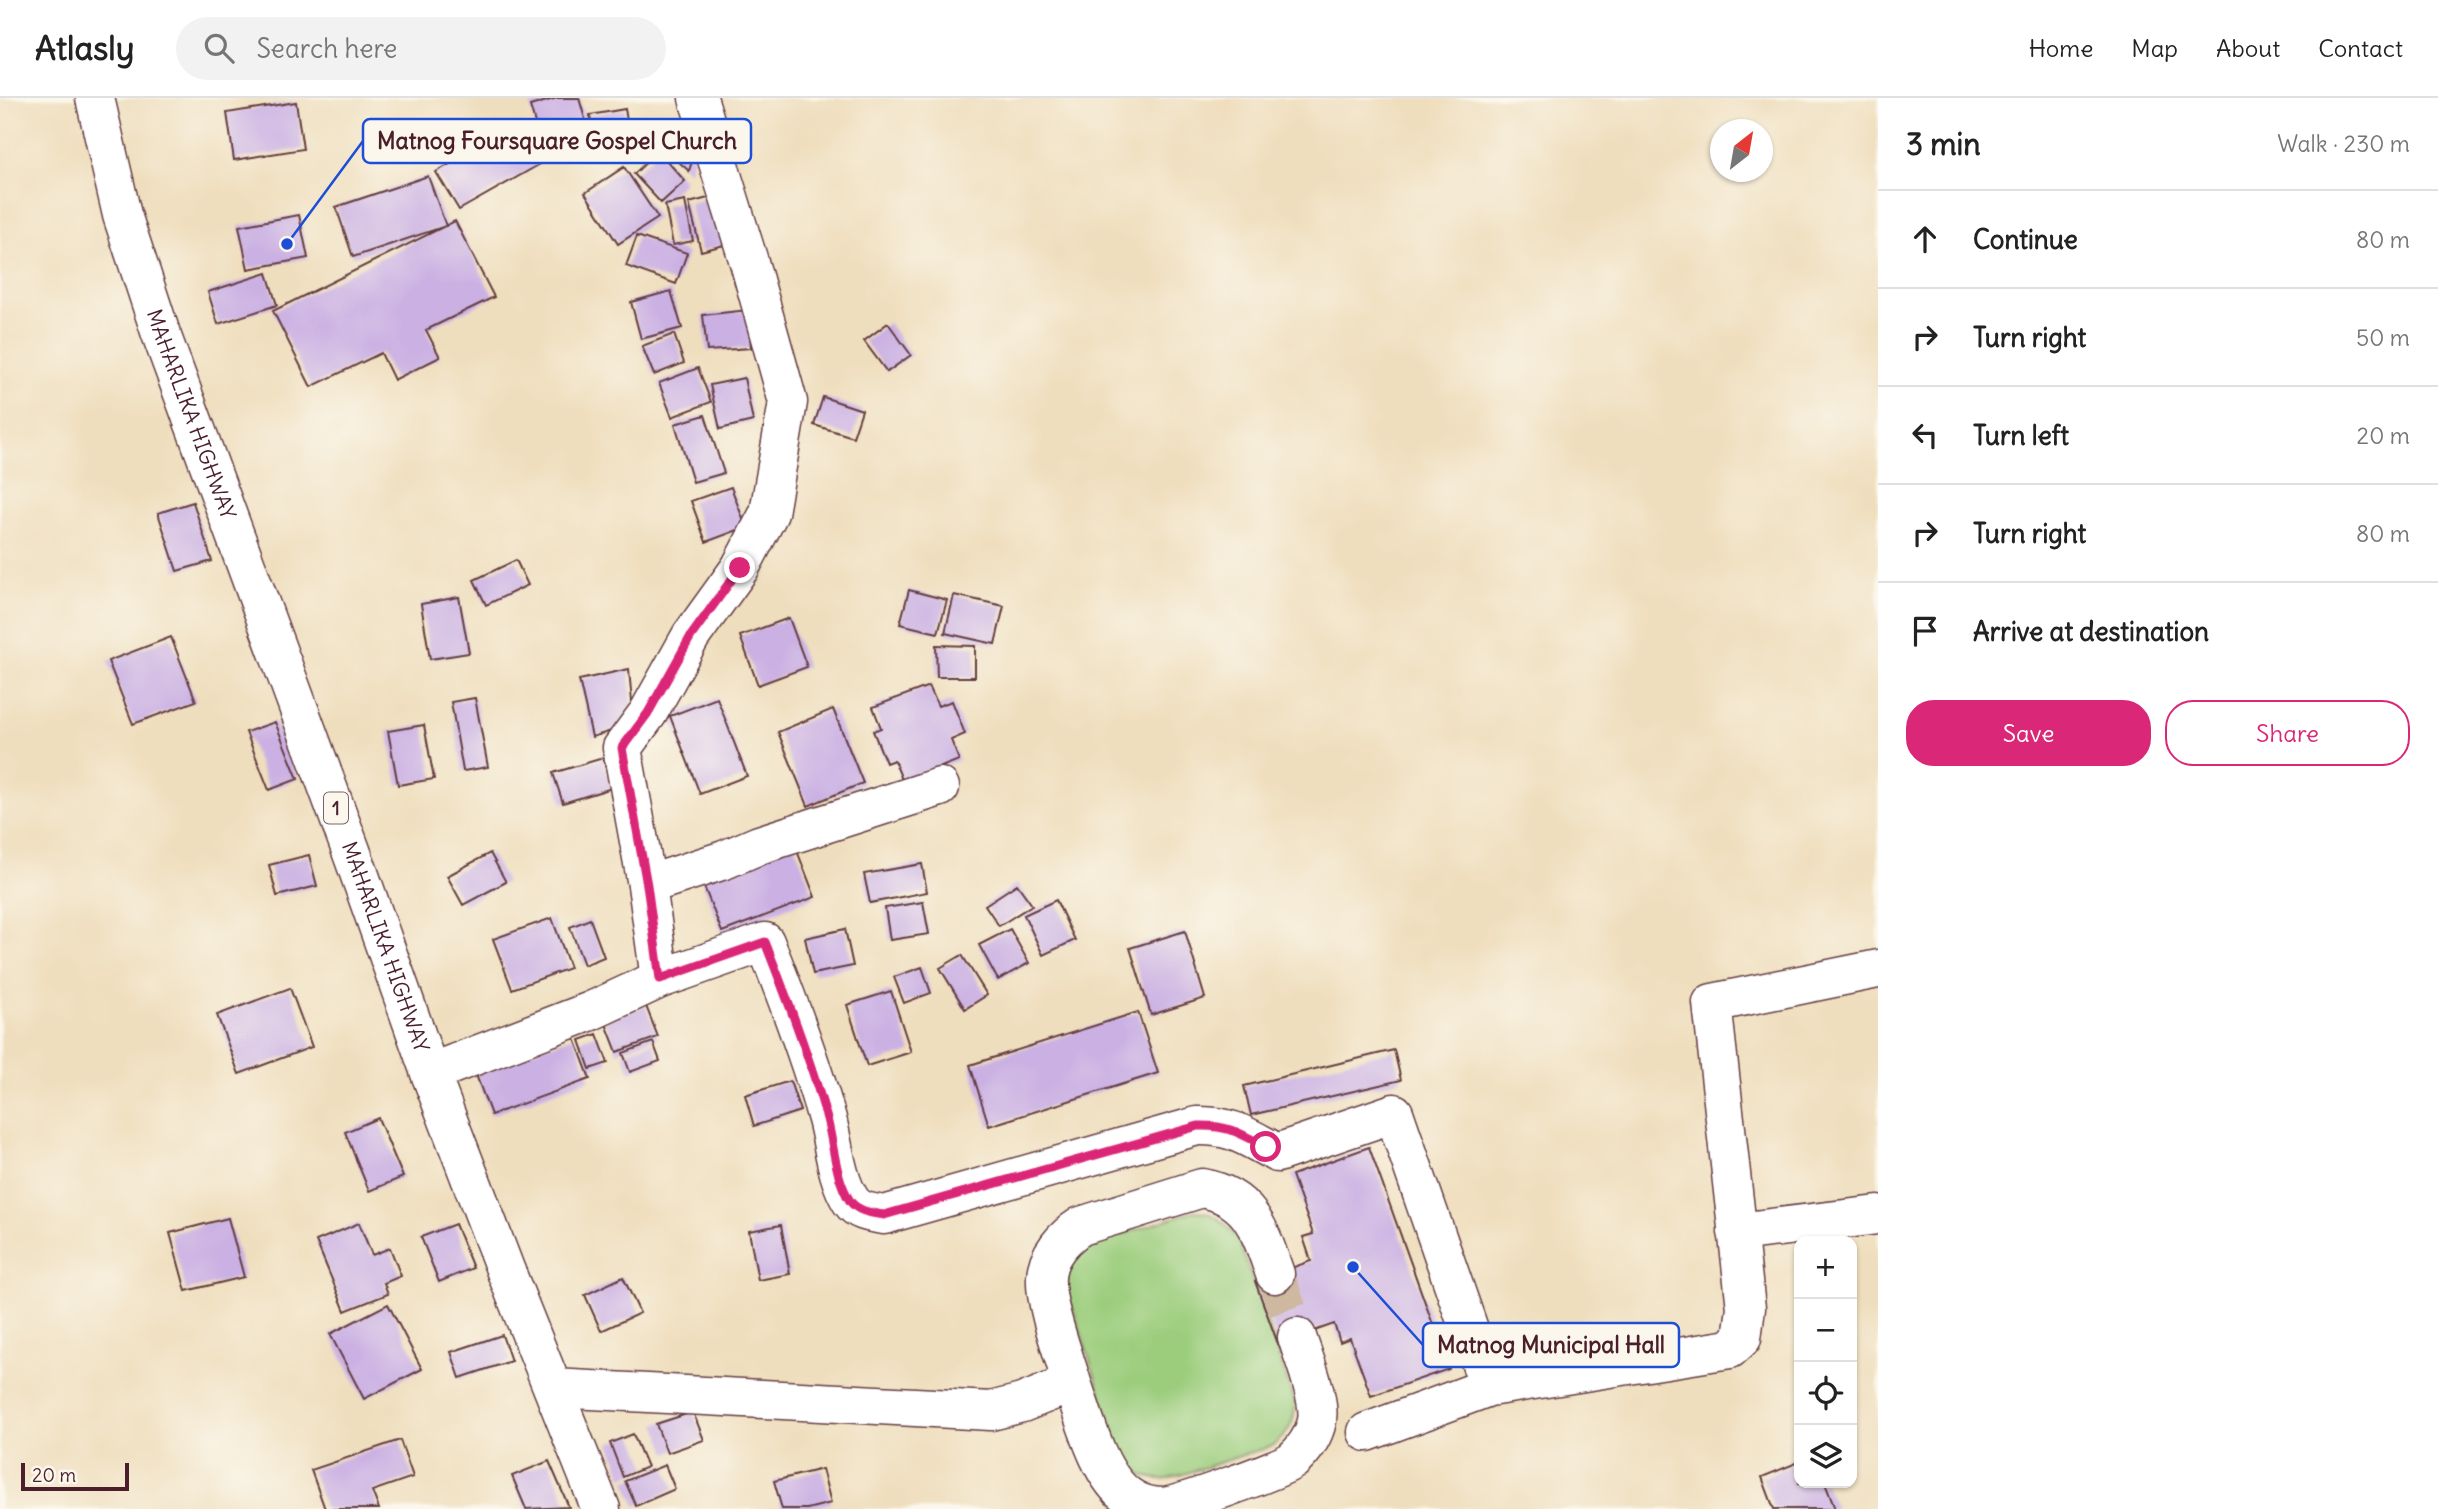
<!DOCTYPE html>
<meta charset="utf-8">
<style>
:root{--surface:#fff;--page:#f2f2f2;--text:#222;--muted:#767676;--line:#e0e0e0;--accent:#db2777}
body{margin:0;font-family:Delius,sans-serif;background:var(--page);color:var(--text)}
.controls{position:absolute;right:21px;bottom:21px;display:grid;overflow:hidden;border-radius:14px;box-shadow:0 2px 5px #0004}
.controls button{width:63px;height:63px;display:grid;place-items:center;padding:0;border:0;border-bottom:2px solid var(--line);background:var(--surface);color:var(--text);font:35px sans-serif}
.compass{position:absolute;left:1710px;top:21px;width:63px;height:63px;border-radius:50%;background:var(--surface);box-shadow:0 2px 5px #0004;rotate:31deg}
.scale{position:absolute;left:21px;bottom:18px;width:108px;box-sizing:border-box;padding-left:7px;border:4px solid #4a1f2b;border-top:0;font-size:19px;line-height:24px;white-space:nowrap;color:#4a1f2b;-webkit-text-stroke:5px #fbf7ec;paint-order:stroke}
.stop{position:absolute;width:21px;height:21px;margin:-16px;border:5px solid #db2777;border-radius:50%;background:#fff}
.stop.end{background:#db2777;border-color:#fff;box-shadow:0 2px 7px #0008}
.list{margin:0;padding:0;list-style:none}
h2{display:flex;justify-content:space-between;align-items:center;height:91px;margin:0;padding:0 28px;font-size:30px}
h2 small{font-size:23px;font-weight:400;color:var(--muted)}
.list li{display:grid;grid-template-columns:46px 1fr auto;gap:21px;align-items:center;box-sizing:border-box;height:98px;padding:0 28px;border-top:2px solid var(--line)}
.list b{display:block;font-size:26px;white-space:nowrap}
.list em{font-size:23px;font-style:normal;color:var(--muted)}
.actions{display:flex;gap:14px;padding:21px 28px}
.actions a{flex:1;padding:16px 0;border:2px solid var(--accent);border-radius:28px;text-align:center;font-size:24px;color:var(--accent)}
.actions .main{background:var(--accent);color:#fff}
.icon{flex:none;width:38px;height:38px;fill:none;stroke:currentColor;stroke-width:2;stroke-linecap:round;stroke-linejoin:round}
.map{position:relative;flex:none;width:1878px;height:1411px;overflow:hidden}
header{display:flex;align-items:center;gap:42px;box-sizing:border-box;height:98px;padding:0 35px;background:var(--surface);border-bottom:2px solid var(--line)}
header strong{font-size:33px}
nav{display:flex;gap:38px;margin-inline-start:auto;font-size:24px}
.search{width:490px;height:63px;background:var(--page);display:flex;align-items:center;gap:18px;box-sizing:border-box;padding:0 24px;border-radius:38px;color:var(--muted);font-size:26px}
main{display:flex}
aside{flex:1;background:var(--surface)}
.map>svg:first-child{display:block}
.grass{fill:#9ccd7d;stroke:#737654;stroke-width:2}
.building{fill:#cbb1e3}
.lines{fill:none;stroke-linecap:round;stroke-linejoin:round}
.minor-tunnel{stroke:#ceb8a0;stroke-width:38;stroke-dasharray:38 19;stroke-linecap:butt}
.minor-casing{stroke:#633c41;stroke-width:41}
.highway-casing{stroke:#633c41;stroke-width:41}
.minor{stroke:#fff;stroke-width:38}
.highway{stroke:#fff;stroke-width:38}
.route{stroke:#db2777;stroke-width:9}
.labels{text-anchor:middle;stroke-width:5;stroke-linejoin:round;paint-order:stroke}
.shield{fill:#fbf7ec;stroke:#7f6065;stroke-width:2}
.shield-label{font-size:19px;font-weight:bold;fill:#4a1f2b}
.street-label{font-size:21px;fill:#4a1f2b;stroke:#fbf7ec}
.leader{fill:none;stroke:#1d4ed8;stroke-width:2.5}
.callout-dot{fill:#1d4ed8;stroke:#fbf7ec;stroke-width:2.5}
.callout{fill:#fbf7ec;stroke:#1d4ed8;stroke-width:2.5}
.callout-label{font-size:23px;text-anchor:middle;font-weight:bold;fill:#4a1f2b}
</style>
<header>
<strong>Atlasly</strong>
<div class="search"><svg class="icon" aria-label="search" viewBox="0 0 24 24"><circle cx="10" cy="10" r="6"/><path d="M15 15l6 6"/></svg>Search here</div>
<nav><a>Home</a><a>Map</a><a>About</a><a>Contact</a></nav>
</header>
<main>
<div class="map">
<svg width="1878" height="1411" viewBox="0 0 1878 1411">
<rect width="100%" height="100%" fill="#fbf7ec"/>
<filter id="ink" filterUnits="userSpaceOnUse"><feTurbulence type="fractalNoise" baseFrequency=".0143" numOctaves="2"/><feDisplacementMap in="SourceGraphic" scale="14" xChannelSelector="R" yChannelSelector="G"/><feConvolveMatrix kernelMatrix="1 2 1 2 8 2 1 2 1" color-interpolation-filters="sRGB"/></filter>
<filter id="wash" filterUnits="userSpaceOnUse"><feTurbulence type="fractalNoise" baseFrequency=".00686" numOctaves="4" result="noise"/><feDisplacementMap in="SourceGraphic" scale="28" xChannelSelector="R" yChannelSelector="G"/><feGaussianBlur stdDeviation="1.57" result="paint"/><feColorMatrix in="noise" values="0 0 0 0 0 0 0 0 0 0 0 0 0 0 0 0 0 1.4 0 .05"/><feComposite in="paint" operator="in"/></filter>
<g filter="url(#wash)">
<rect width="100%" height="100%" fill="#efdebd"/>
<path class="grass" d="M1194,1113C1214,1113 1226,1125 1238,1141L1295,1305C1295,1325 1289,1336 1272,1348L1168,1381C1139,1383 1130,1370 1118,1347L1067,1193L1068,1169L1083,1149Z"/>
<g id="blocks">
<path class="building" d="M557,0H579L593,49L546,63L530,8Z
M296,4L303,51L234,62L227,15Z
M625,11L632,51L598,57L590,17Z
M691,13L699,40L689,73L660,47Z
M519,26L542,65L459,112L436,74Z
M658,53L685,83L661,105L634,76Z
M624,69L658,120L618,146L585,95Z
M428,78L446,128L353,159L336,109Z
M716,98L728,146L701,153L689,105Z
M685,103L693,143L673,147L665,107Z
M299,117L308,160L248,171L239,128Z
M455,123L494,199L426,232L440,259L394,282L381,255L311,289L273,213Z
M637,138L687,155L676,186L626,168Z
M267,175L277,207L218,226L208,194Z
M671,193L682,230L641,241L631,204Z
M748,212L751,250L707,253L703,217Z
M888,225L911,257L887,274L864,243Z
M674,236L684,265L654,277L642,248Z
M698,270L711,304L672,319L659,285Z
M744,280L753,323L720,331L710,287Z
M823,299L862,312L853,339L814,327Z
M705,317L724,375L693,384L675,326Z
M731,389L746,429L706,444L691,403Z
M193,404L212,463L177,473L158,415Z
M516,462L528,487L486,507L474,482Z
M909,492L947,502L938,535L900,526Z
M954,497L1004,508L995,546L945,535Z
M459,499L469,555L430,561L421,506Z
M789,520L807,569L758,587L740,538Z
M171,539L196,603L133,626L108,563Z
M936,547L975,548V579H937Z
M629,571L634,626L592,639L579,582Z
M929,588L938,608L952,603L965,636L951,642L959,662L903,684L894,662L886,665L873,633L881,630L873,609Z
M475,600L488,669L463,673L451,604Z
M717,600L747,678L700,696L670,618Z
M833,611L863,685L808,708L778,634Z
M275,624L298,681L269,692L246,634Z
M424,627L434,681L398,687L388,633Z
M603,660L612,690L563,705L553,675Z
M794,745L815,799L722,834L701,781Z
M490,755L506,784L463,807L447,778Z
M309,757L317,788L277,798L269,767Z
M922,766L927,794L870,805L864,776Z
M1017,786L1032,807L999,828L985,807Z
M1056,802L1075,842L1043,857L1024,817Z
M923,804L929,836L890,842L885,810Z
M552,820L570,870L512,891L493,841Z
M590,821L604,859L584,867L570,829Z
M845,831L853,868L813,876L805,840Z
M1010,831L1029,865L998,882L979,847Z
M1185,833L1205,900L1151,917L1130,850Z
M962,857L987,897L965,911L940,870Z
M922,869L931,895L904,905L894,879Z
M290,890L312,949L239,976L217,917Z
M891,893L911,954L867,968L847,907Z
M646,908L658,939L617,954L605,923Z
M1138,914L1158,975L989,1028L970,967Z
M597,936L608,965L590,971L580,942Z
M574,938L590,981L491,1017L475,974Z
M653,944L660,963L630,974L623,955Z
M1394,952L1401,982L1251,1017L1244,988Z
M790,983L800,1013L754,1028L745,997Z
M378,1020L403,1079L369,1093L345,1034Z
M1369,1049L1449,1271L1371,1298L1350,1240L1340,1244L1334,1226L1278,1246L1255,1183L1311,1163L1303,1139L1313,1136L1292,1077Z
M228,1120L244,1179L186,1193L170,1135Z
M359,1125L372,1157L390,1150L401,1178L384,1185L388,1196L345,1213L316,1143Z
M455,1126L473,1170L439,1184L421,1139Z
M781,1127L790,1176L758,1182L749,1133Z
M623,1179L640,1215L601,1233L585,1197Z
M388,1206L422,1271L364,1301L330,1236Z
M502,1237L511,1263L460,1280L451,1254Z
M693,1314L704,1342L667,1355L656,1326Z
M633,1336L647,1369L623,1379L610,1345Z
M400,1342L413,1379L372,1393L379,1411H325L311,1372Z
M549,1363L569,1409L526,1411L512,1378Z
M1799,1364V1385H1825L1835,1411H1774L1762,1379Z
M665,1367L675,1391L636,1408L625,1383Z
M822,1371L831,1405L807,1411H782L774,1383Z"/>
</g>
</g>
<g filter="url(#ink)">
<use href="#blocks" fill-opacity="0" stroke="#633c41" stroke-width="2"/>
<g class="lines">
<path class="minor-tunnel" d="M1275,1176L1297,1239"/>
<g class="minor-casing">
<path id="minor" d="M647,787L622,650L648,615L691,538L740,470L769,415L788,304L749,164L698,0
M660,881L647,787L724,762L759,747L940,689
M430,975L591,913L660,881L765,844C788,902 810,960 827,1021C834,1047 836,1080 851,1103C858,1114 872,1115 884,1117L1197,1028C1232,1027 1247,1039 1277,1055L1394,1015L1489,1289L1367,1334
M1737,1134L1878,1117
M1072,1285C1064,1258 1044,1205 1046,1179C1047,1157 1064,1139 1081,1128L1202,1090C1252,1099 1260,1134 1275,1176
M1489,1289L1730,1251L1742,1240L1746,1210L1712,905L1878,871
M553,1290L991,1313L1022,1305L1072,1285C1084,1318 1098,1377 1128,1398C1139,1406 1150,1409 1163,1409C1177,1408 1282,1371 1293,1362C1303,1353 1312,1340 1316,1327C1323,1305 1304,1262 1297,1239"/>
</g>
<g class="highway-casing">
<g id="highway">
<path id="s1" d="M95,0L122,117L161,236L353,758L430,975L505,1171L601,1411"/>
</g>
</g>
<use href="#minor" class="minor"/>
<use href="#highway" class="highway"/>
</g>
</g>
<g class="lines" filter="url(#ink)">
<path class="route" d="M740,470L691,538L648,615L622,650L647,787L660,881L765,844C788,902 810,960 827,1021C834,1047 835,1080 850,1103C858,1114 872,1115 884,1117L1198,1028C1228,1027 1240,1035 1266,1049"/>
</g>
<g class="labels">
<rect class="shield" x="324" y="694.5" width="24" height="31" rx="5"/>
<g class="shield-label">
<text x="336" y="717">1</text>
</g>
<g class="street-label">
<text dy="7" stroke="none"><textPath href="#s1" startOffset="331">MAHARLIKA HIGHWAY</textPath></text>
<text dy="7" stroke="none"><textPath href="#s1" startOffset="898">MAHARLIKA HIGHWAY</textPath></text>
</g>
</g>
<path class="leader" d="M287 146L363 43M1353 1169L1423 1247"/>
<g class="callout-dot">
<circle cx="287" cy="146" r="7"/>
<circle cx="1353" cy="1169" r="7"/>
</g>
<g class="callout">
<rect x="363" y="21" width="388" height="44" rx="7"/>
<rect x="1423" y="1225" width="256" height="44" rx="7"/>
</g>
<g class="callout-label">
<text x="557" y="51">Matnog Foursquare Gospel Church</text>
<text x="1551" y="1255">Matnog Municipal Hall</text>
</g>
</svg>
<div class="controls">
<button>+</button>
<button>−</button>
<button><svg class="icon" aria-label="locate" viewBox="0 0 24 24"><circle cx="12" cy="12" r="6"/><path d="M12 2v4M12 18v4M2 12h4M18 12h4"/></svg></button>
<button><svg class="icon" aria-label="layers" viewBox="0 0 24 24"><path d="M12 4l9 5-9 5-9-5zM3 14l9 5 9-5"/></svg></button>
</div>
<svg class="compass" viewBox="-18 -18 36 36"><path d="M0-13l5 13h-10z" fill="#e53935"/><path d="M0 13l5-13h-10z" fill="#767676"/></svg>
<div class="scale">20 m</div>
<div class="stop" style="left:1266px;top:1049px"></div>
<div class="stop end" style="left:740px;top:470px"></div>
</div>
<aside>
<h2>3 min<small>Walk · 230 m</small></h2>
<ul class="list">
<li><svg class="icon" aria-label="ahead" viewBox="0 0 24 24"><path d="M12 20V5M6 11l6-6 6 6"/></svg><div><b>Continue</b></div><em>80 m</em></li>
<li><svg class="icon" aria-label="right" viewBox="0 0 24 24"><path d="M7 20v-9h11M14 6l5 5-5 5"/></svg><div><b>Turn right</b></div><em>50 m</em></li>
<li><svg class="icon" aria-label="left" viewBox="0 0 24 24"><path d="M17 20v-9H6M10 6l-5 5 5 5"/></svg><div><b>Turn left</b></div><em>20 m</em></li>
<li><svg class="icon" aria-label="right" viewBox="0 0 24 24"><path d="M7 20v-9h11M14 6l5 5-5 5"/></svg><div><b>Turn right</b></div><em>80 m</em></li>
<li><svg class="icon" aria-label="arrive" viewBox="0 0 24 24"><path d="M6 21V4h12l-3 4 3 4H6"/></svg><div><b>Arrive at destination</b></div></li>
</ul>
<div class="actions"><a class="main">Save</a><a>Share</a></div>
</aside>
</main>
